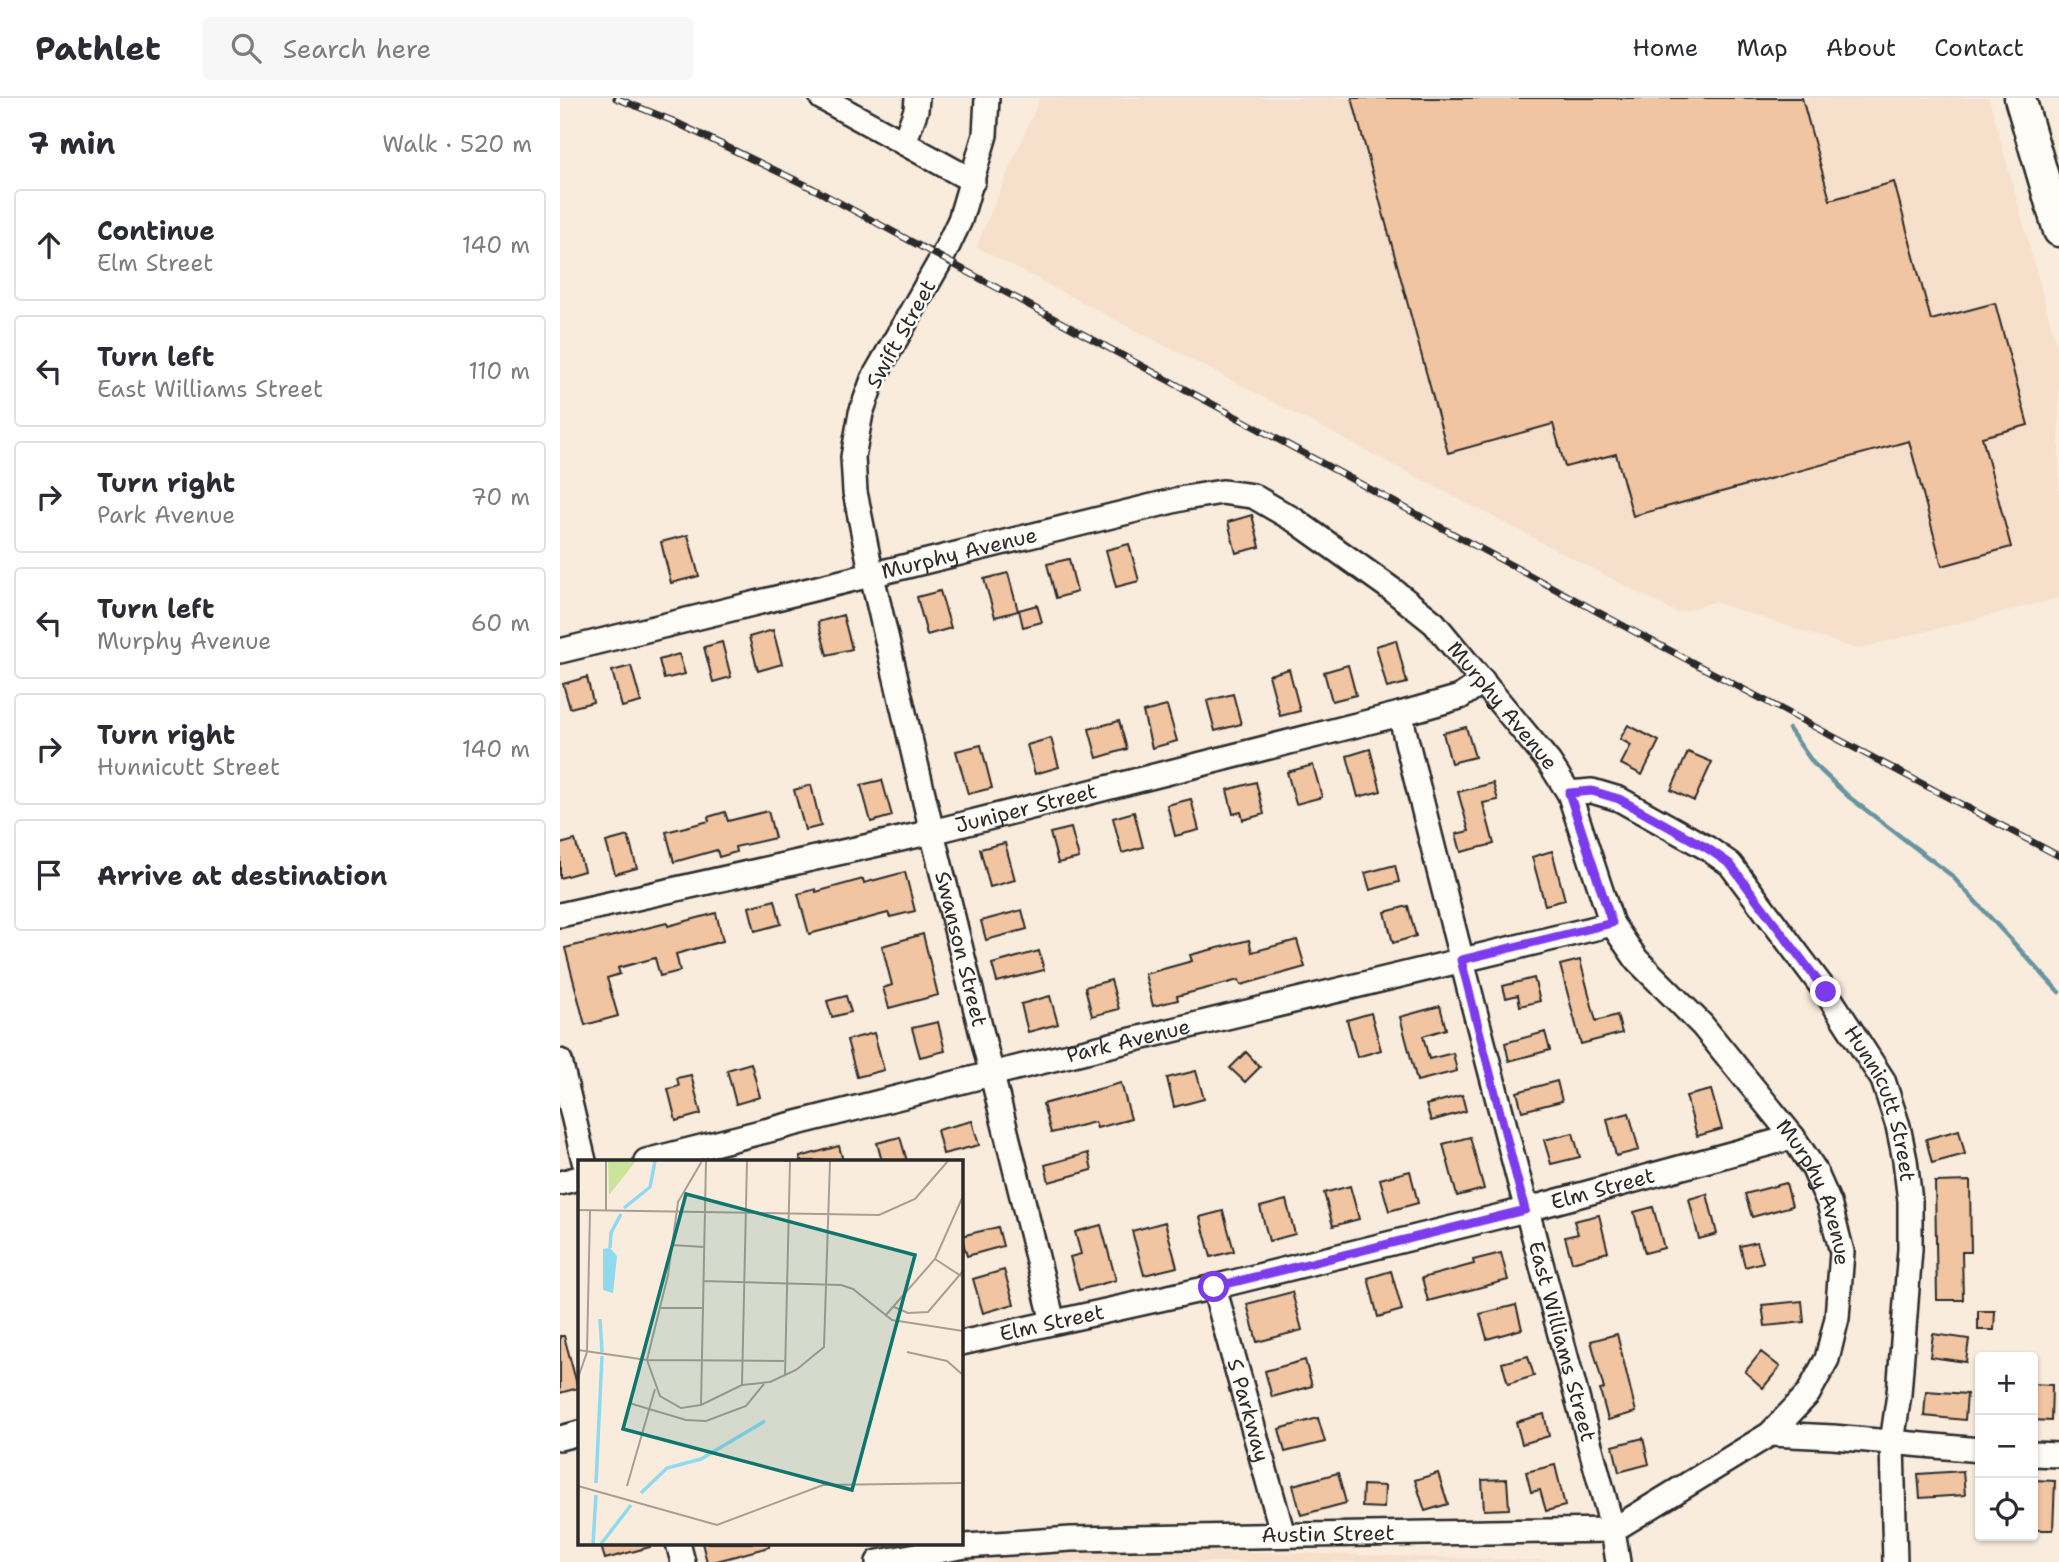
<!DOCTYPE html>
<meta charset="utf-8">
<style>
:root{--surface:#fff;--page:#f7f7f7;--text:#2b2b33;--muted:#7c7c81;--line:#e1e1e2}
body{margin:0;font-family:"Shantell Sans",sans-serif;background:var(--page);color:var(--text)}
.controls{position:absolute;right:21px;bottom:21px;display:grid;overflow:hidden;border-radius:7px;box-shadow:0 2px 5px #0004}
.controls button{width:63px;height:63px;display:grid;place-items:center;padding:0;border:0;border-bottom:2px solid var(--line);background:var(--surface);color:var(--text);font:35px sans-serif}
.stop{position:absolute;width:21px;height:21px;margin:-16px;border:5px solid #7c3aed;border-radius:50%;background:#fff}
.stop.end{background:#7c3aed;border-color:#fff;box-shadow:0 2px 7px #0008}
.list{margin:0;padding:0;list-style:none}
h2{display:flex;justify-content:space-between;align-items:center;height:91px;margin:0;padding:0 28px;font-size:30px}
h2 small{font-size:23px;font-weight:400;color:var(--muted)}
.list li{display:grid;grid-template-columns:46px 1fr auto;gap:21px;align-items:center;box-sizing:border-box;height:112px;margin:0 14px 14px;padding:0 14px;border:2px solid var(--line);border-radius:7px}
.list b{display:block;font-size:26px;white-space:nowrap}
.list p{margin:0;font-size:23px;white-space:nowrap;color:var(--muted)}
.list em{font-size:23px;font-style:normal;color:var(--muted)}
.icon{flex:none;width:38px;height:38px;fill:none;stroke:currentColor;stroke-width:2;stroke-linecap:round;stroke-linejoin:round}
.map{position:relative;flex:none;width:1499px;height:1464px;overflow:hidden}
header{display:flex;align-items:center;gap:42px;box-sizing:border-box;height:98px;padding:0 35px;background:var(--surface);border-bottom:2px solid var(--line)}
header strong{font-size:33px}
nav{display:flex;gap:38px;margin-inline-start:auto;font-size:24px}
.search{width:490px;height:63px;background:var(--page);display:flex;align-items:center;gap:18px;box-sizing:border-box;padding:0 24px;border-radius:7px;color:var(--muted);font-size:26px}
main{display:flex}
aside{flex:1;background:var(--surface)}
.map>svg:first-child{display:block}
.built{fill:#f7e0cb}
.lines{fill:none;stroke-linecap:round;stroke-linejoin:round}
.stream{stroke:#6794a1;stroke-width:4.5}
.building{fill:#f1c5a1;stroke:#2b2b2b;stroke-width:2}
.minor-casing{stroke:#2b2b2b;stroke-width:28}
.major-casing{stroke:#2b2b2b;stroke-width:35}
.minor{stroke:#fdfcf7;stroke-width:23}
.major{stroke:#fdfcf7;stroke-width:30}
.rail-casing{stroke:#2b2b2b;stroke-width:7}
.rail{stroke:#fdfcf7;stroke-width:4.5;stroke-dasharray:13;stroke-linecap:butt}
.route{stroke:#7c3aed;stroke-width:9}
.labels{text-anchor:middle;stroke-width:5;stroke-linejoin:round;paint-order:stroke}
.street-label{font-size:21px;fill:#2b2b2b;stroke:#fdfcf7}
.inset-river{fill:none;stroke:#8fdaf0;stroke-width:3.5}
.inset-road{fill:none;stroke:#a79f96;stroke-width:2}
.view{fill:#0f766e;fill-opacity:0.15;stroke:#0f766e;stroke-width:3.5}
.inset-edge{fill:none;stroke:#2b2b2b;stroke-width:3.5}
</style>
<header>
<strong>Pathlet</strong>
<div class="search"><svg class="icon" aria-label="search" viewBox="0 0 24 24"><circle cx="10" cy="10" r="6"/><path d="M15 15l6 6"/></svg>Search here</div>
<nav><a>Home</a><a>Map</a><a>About</a><a>Contact</a></nav>
</header>
<main>
<aside>
<h2>7 min<small>Walk · 520 m</small></h2>
<ul class="list">
<li><svg class="icon" aria-label="ahead" viewBox="0 0 24 24"><path d="M12 20V5M6 11l6-6 6 6"/></svg><div><b>Continue</b><p>Elm Street</p></div><em>140 m</em></li>
<li><svg class="icon" aria-label="left" viewBox="0 0 24 24"><path d="M17 20v-9H6M10 6l-5 5 5 5"/></svg><div><b>Turn left</b><p>East Williams Street</p></div><em>110 m</em></li>
<li><svg class="icon" aria-label="right" viewBox="0 0 24 24"><path d="M7 20v-9h11M14 6l5 5-5 5"/></svg><div><b>Turn right</b><p>Park Avenue</p></div><em>70 m</em></li>
<li><svg class="icon" aria-label="left" viewBox="0 0 24 24"><path d="M17 20v-9H6M10 6l-5 5 5 5"/></svg><div><b>Turn left</b><p>Murphy Avenue</p></div><em>60 m</em></li>
<li><svg class="icon" aria-label="right" viewBox="0 0 24 24"><path d="M7 20v-9h11M14 6l5 5-5 5"/></svg><div><b>Turn right</b><p>Hunnicutt Street</p></div><em>140 m</em></li>
<li><svg class="icon" aria-label="arrive" viewBox="0 0 24 24"><path d="M6 21V4h12l-3 4 3 4H6"/></svg><div><b>Arrive at destination</b></div></li>
</ul>
</aside>
<div class="map">
<svg width="1499" height="1464" viewBox="0 0 1499 1464">
<rect width="100%" height="100%" fill="#f9ecdd"/>
<filter id="ink" filterUnits="userSpaceOnUse"><feTurbulence type="fractalNoise" baseFrequency=".0143" numOctaves="2"/><feDisplacementMap in="SourceGraphic" scale="14" xChannelSelector="R" yChannelSelector="G"/><feConvolveMatrix kernelMatrix="1 2 1 2 8 2 1 2 1" color-interpolation-filters="sRGB"/></filter>
<g filter="url(#ink)">
<path class="built" d="M480,0H1429L1499,256V500L1296,551L1154,504L1117,515L416,149Z
M515,1448L1025,1464H419Z"/>
<g class="lines">
<path class="stream" d="M1229,631L1253,665L1289,699L1391,777L1499,894"/>
</g>
<path class="building" d="M792,0H1242L1270,102L1334,84L1371,222L1435,205L1468,327L1422,339L1451,449L1382,468L1349,343L1073,418L1056,356L1005,369L993,326L888,355Z
M692,417L700,449L676,455L668,424Z
M128,437L139,478L111,485L101,444Z
M569,446L579,483L556,489L546,452Z
M509,461L517,494L496,500L487,466Z
M448,475L458,513L435,519L424,481Z
M380,493L391,530L367,537L357,499Z
M477,507L482,524L463,529L459,512Z
M283,517L292,551L267,557L258,524Z
M213,532L222,566L198,573L189,539Z
M836,542L847,585L827,590L816,548Z
M162,544L171,579L153,584L144,549Z
M119,556L125,576L104,581L99,562Z
M788,567L796,597L772,603L764,574Z
M71,568L81,604L62,609L52,573Z
M729,571L740,613L720,618L709,577Z
M27,579L33,604L10,610L3,586Z
M673,596L681,626L655,633L647,603Z
M607,608L617,643L592,650L583,614Z
M559,623L567,651L537,660L529,631Z
M1068,627L1099,643L1082,677L1061,666L1071,647L1060,641Z
M906,629L915,659L891,665L883,635Z
M491,640L499,669L475,676L467,647Z
M421,647L432,690L408,696L396,653Z
M810,651L821,693L798,699L787,658Z
M1128,654L1152,664L1134,703L1111,692Z
M753,667L762,699L736,706L727,674Z
M322,682L332,718L311,724L301,687Z
M696,684L704,716L683,722L681,714L673,716L667,692Z
M933,685L938,702L923,705L934,746L901,754L896,736L909,733L898,694Z
M251,687L261,728L245,732L234,692Z
M631,701L639,732L615,738L607,707Z
M208,713L215,740L175,749L176,754L159,759L157,752L114,764L106,734L149,723L148,719L165,714L168,723Z
M574,714L583,749L562,755L553,720Z
M511,730L519,760L498,765L490,735Z
M68,738L77,770L55,776L46,744Z
M15,742L24,773L0,780V746Z
M445,745L455,782L430,789L420,751Z
M992,753L1005,802L985,807L972,759Z
M835,767L839,784L810,792L805,775Z
M345,774L355,813L330,819L328,815L249,836L238,796L256,791V794L303,781L304,785Z
M215,802L221,826L195,833L189,809Z
M848,808L856,838L833,845L825,814Z
M462,812L467,831L426,842L421,823Z
M156,815L163,843L116,856L120,873L100,878L95,860L58,870L60,876L47,880L58,918L25,927L5,850L107,825L108,828Z
M363,836L378,897L329,910L323,890L332,887L322,848Z
M689,842L692,854L737,842L745,869L681,887L679,882L617,898L618,902L593,908L585,876L632,863L630,857Z
M479,853L484,872L437,884L432,866Z
M1020,862L1036,923L1057,917L1062,935L1021,946L1000,867Z
M974,880L980,903L960,908L958,897L946,900L943,888Z
M551,882L559,911L532,918L525,889Z
M286,898L291,914L272,919L267,903Z
M490,898L498,926L468,934L461,906Z
M880,908L886,931L863,938L869,961L893,955L897,973L857,983L840,919Z
M811,915L821,952L797,959L787,922Z
M378,924L385,953L360,959L352,930Z
M985,934L990,952L949,963L945,945Z
M314,935L324,972L297,979L287,942Z
M686,954L700,969L685,984L670,970Z
M191,965L200,999L176,1006L167,972Z
M636,973L644,1001L614,1009L607,980Z
M131,977L141,1016L116,1023L108,991L119,988L117,980Z
M997,983L1002,1003L962,1013L957,994Z
M561,985L571,1021L537,1030L535,1024L491,1035L483,1006Z
M1151,992L1162,1031L1137,1038L1126,998Z
M902,997L906,1013L871,1023L866,1007Z
M1069,1015L1079,1052L1056,1058L1047,1021Z
M412,1023L419,1047L383,1056L377,1032Z
M1399,1032L1405,1056L1372,1065L1366,1041Z
M1013,1035L1020,1059L991,1066L984,1042Z
M340,1039L347,1063H322L317,1045Z
M910,1039L924,1091L897,1098L883,1046Z
M279,1048L283,1063H240V1059Z
M528,1055L532,1072L489,1084L485,1067Z
M850,1073L858,1105L829,1113L820,1081Z
M1410,1083L1411,1154H1402L1403,1202H1377L1375,1084Z
M1226,1085L1232,1108L1192,1119L1185,1096Z
M790,1088L799,1121L773,1128L764,1095Z
M1147,1096L1157,1136L1139,1141L1129,1101Z
M726,1102L735,1136L709,1143L700,1109Z
M1093,1109L1104,1150L1085,1155L1074,1114Z
M663,1113L674,1153L651,1159L640,1119Z
M1039,1117L1048,1154L1012,1164L1005,1139L1018,1136L1014,1123Z
M605,1124L617,1169L584,1177L572,1133Z
M541,1127L556,1182L519,1192L510,1159L521,1156L515,1134Z
M438,1129L443,1148L407,1158L401,1138Z
M1197,1144L1203,1164L1185,1169L1180,1148Z
M941,1155L948,1182L868,1203L862,1180L914,1166L913,1162Z
M444,1172L454,1206L423,1215L413,1181Z
M831,1173L842,1212L818,1219L808,1180Z
M732,1194L742,1232L697,1244L687,1206Z
M1242,1203L1244,1224L1205,1228L1202,1207Z
M956,1207L962,1231L927,1241L920,1216Z
M1418,1213H1435L1434,1232H1418Z
M1057,1236L1076,1314L1048,1322L1040,1292L1044,1291L1031,1243Z
M1373,1236L1409,1241L1406,1264L1370,1259Z
M0,1238H4L18,1290L0,1295Z
M1201,1254L1220,1269L1203,1290L1185,1274Z
M968,1258L974,1278L948,1286L942,1265Z
M745,1262L752,1288L712,1299L705,1273Z
M1473,1286L1492,1287L1491,1323L1473,1322Z
M1366,1293L1407,1296L1405,1322L1364,1318Z
M984,1316L989,1338L962,1346L956,1324Z
M758,1320L765,1344L725,1354L719,1331Z
M1083,1340L1089,1366L1059,1374L1053,1348Z
M995,1367L1005,1408L986,1413L980,1392L971,1394L966,1374Z
M1403,1373L1405,1397L1360,1400L1358,1376Z
M778,1375L786,1405L741,1417L733,1387Z
M878,1375L888,1406L865,1413L855,1382Z
M947,1381L949,1411L924,1412L922,1382Z
M1473,1382L1495,1383L1493,1432H1473Z
M803,1387L825,1388L824,1410L802,1409Z
M40,1445H89L90,1449L45,1461Z
M142,1445H209V1449L153,1464H147Z"/>
<g class="lines">
<g class="minor-casing">
<g id="minor">
<path d="M262,0L413,83"/>
<path id="s1" d="M427,0L425,37L400,122L382,160L313,281L301,315L293,359L295,394L312,478L372,734L493,1224"/>
<path d="M344,45L356,12L357,0"/>
<path id="s2" d="M0,553L625,400L662,394L693,398L736,423L834,493L874,525L989,664L1009,695L1052,826L1077,862L1142,927L1233,1039L1254,1071L1269,1105L1282,1154L1277,1220L1267,1261L1248,1296L1210,1336L1053,1432L511,1441L406,1448L318,1464"/>
<path id="s3" d="M840,616C907,889 979,1161 1053,1432L1058,1464"/>
<path id="s4" d="M1009,695L1032,693L1059,701L1147,750L1170,766L1266,894L1323,982L1338,1028L1345,1062L1350,1103V1151L1339,1296L1332,1345L1335,1464"/>
<path id="s5" d="M0,817L372,734L840,616L900,599L923,583"/>
<path d="M0,963L24,1063"/>
<path id="s6" d="M86,1063L431,976L1052,826"/>
<path d="M0,1085L19,1080"/>
<path id="s7" d="M654,1189L723,1437"/>
<path id="s8" d="M401,1245L654,1189L965,1112L1233,1039"/>
<path d="M1210,1336L1273,1339L1420,1352"/>
<path d="M0,1340L19,1335"/>
<path d="M1473,1356L1499,1357"/>
<path d="M118,1445L123,1464"/>
</g>
</g>
<g class="major-casing">
<path id="major" d="M1460,0L1499,133"/>
</g>
<use href="#minor" class="minor"/>
<use href="#major" class="major"/>
<g class="rail-casing">
<path id="rail" d="M56,0L113,23L254,91L1075,534L1499,758"/>
</g>
<use href="#rail" class="rail"/>
</g>
</g>
<g class="lines" filter="url(#ink)">
<path class="route" d="M654,1189L965,1112L901,862L1052,825L1009,695L1032,693L1059,701L1147,750L1170,766L1266,894"/>
</g>
<g class="labels">
<g class="street-label">
<text transform="translate(341 236) rotate(-61)" y="7">Swift Street</text>
<text dy="7" stroke="none"><textPath href="#s2" startOffset="411">Murphy Avenue</textPath></text>
<text dy="7" stroke="none"><textPath href="#s2" startOffset="1041">Murphy Avenue</textPath></text>
<text dy="7" stroke="none"><textPath href="#s5" startOffset="478">Juniper Street</textPath></text>
<text dy="7" stroke="none"><textPath href="#s1" startOffset="892">Swanson Street</textPath></text>
<text dy="7" stroke="none"><textPath href="#s6" startOffset="497">Park Avenue</textPath></text>
<text dy="7" stroke="none"><textPath href="#s4" startOffset="466">Hunnicutt Street</textPath></text>
<text dy="7" stroke="none"><textPath href="#s8" startOffset="660">Elm Street</textPath></text>
<text dy="7" stroke="none"><textPath href="#s2" startOffset="1629">Murphy Avenue</textPath></text>
<text dy="7" stroke="none"><textPath href="#s8" startOffset="93">Elm Street</textPath></text>
<text dy="7" stroke="none"><textPath href="#s3" startOffset="648">East Williams Street</textPath></text>
<text dy="7" stroke="none"><textPath href="#s7" startOffset="128">S Parkway</textPath></text>
<text transform="translate(768 1436) rotate(-1)" y="7">Austin Street</text>
</g>
</g>
<g transform="translate(18 1062)">
<rect width="385" height="385" fill="#f9ecdd"/>
<path d="M30,1H58L31,35Z" fill="#cae59b"/>
<path d="M32,88L39,96L35,133L25,130V89Z" fill="#8fdaf0"/>
<path class="inset-river" d="M46,48L72,27L77,1M32,88L33,73L43,54M22,159L24,192M18,323L24,196M63,333L89,308L123,299L187,261M15,384L18,335M23,384L53,345"/>
<path class="inset-road" d="M28,1V51M124,1L100,42L90,115L69,200L82,236L103,248L123,245L164,225L192,222L218,210L246,187L252,1M206,1H212L207,215M0,50L301,55L337,39L370,1M94,85L126,87M357,99L383,116M125,121L263,125L275,129L314,160L385,171M316,147L330,153L350,152L385,111M82,148H124M307,156L357,99L385,36M0,190L69,200L206,201M329,192L369,201L385,215M0,218L9,192L12,51M164,225L169,1M51,243L108,260L128,261L168,246L186,224M123,245L128,1M0,326L139,365L245,325L385,323M49,326L77,229"/>
<path class="view" d="M108,34L337,95L274,330L45,269Z"/>
<rect width="385" height="385" class="inset-edge"/>
</g>
</svg>
<div class="controls">
<button>+</button>
<button>−</button>
<button><svg class="icon" aria-label="locate" viewBox="0 0 24 24"><circle cx="12" cy="12" r="6"/><path d="M12 2v4M12 18v4M2 12h4M18 12h4"/></svg></button>
</div>
<div class="stop" style="left:654px;top:1189px"></div>
<div class="stop end" style="left:1266px;top:894px"></div>
</div>
</main>
